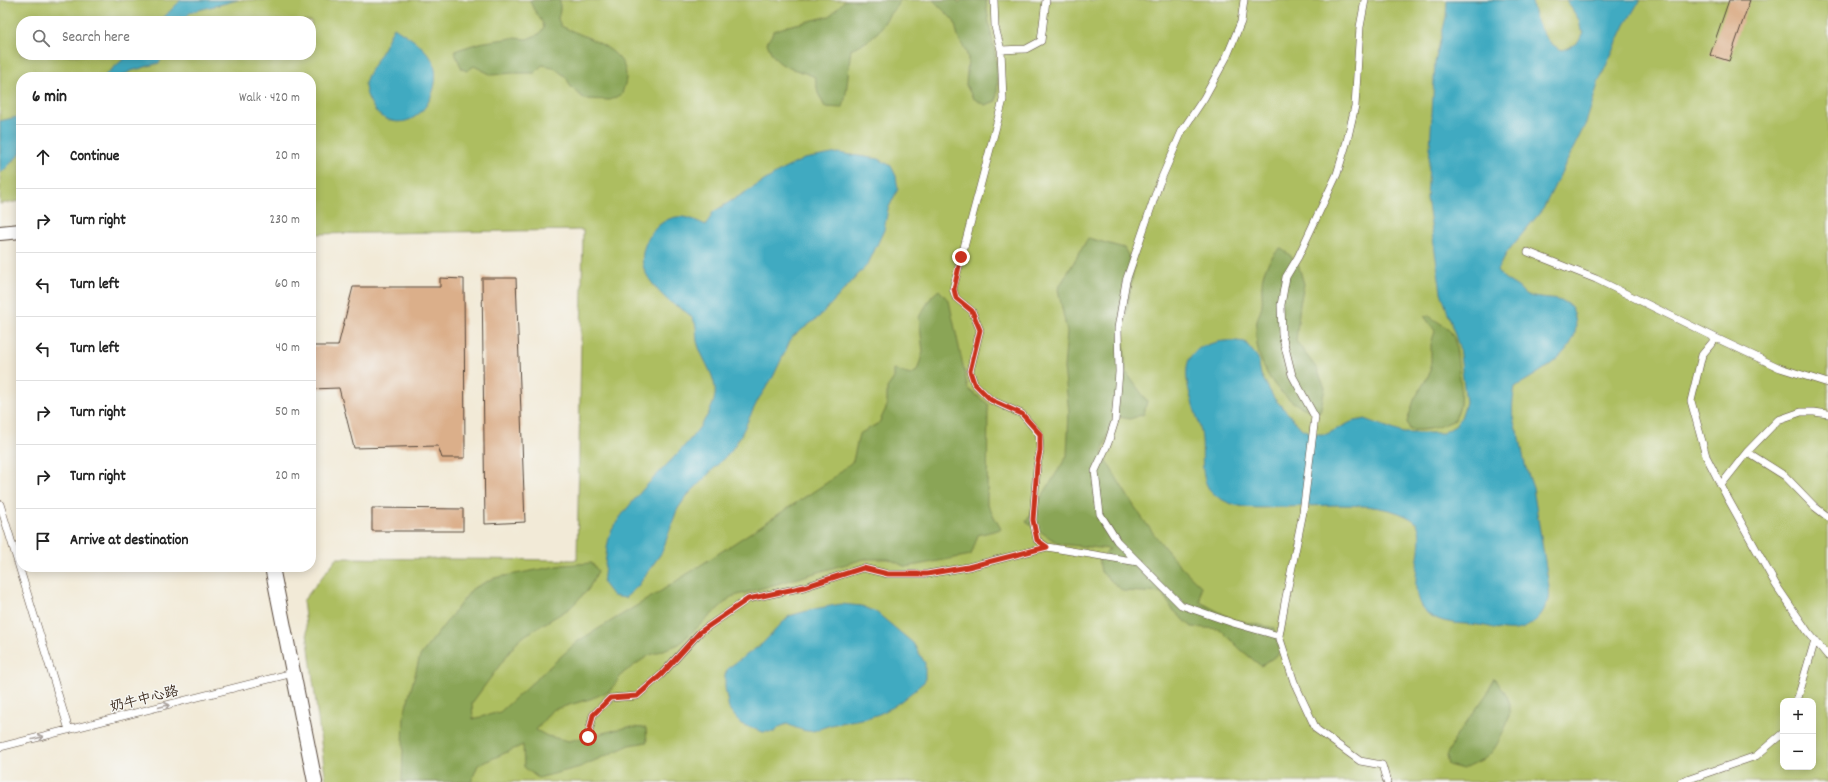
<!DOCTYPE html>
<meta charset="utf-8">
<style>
:root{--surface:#fff;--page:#f2f2f2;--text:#222;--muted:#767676;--line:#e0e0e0}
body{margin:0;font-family:Dekko,"LXGW WenKai TC",sans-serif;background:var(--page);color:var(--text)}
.controls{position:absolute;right:12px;bottom:12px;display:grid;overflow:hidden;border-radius:8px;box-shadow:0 2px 10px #0003}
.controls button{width:36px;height:36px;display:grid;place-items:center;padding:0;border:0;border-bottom:1px solid var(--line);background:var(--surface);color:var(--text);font:20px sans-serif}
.stop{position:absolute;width:12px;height:12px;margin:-9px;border:3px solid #c8321e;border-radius:50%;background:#fff}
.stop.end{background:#c8321e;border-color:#fff;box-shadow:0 1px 4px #0008}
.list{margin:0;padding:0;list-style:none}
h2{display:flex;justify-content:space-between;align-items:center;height:52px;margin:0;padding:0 16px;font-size:17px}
h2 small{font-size:13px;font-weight:400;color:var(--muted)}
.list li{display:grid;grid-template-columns:26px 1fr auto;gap:12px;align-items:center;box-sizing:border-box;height:64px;padding:0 16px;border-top:1px solid var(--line)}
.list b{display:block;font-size:15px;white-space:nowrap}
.list em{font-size:13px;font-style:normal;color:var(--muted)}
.icon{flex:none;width:22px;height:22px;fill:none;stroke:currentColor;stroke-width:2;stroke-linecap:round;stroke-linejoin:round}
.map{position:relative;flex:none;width:1828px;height:782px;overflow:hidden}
.search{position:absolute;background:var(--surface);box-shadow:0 2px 10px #0003;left:16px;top:16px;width:300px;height:44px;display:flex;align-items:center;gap:10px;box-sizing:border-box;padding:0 14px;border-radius:16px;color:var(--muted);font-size:15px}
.panel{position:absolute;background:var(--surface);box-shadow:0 2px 10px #0003;left:16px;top:72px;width:300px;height:500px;border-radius:16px}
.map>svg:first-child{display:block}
.green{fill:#adbe61;stroke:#747440;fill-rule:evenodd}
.forest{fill:#8aa557;stroke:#62683a}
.water{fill:#41aac1;stroke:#3e6a70}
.building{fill:#dbaf8a}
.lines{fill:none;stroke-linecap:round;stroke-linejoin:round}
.lane-casing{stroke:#56473a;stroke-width:8}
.street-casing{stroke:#56473a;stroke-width:16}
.lane{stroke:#fff;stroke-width:7}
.street{stroke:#fff;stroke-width:14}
.oneway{stroke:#a79f9a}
.route{stroke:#c8321e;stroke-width:5}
.labels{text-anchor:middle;stroke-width:3;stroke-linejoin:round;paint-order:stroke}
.street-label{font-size:14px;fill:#3b2a1e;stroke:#f6f6f2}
</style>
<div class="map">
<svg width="1828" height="782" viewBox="0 0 1828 782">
<rect width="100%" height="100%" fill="#f6f6f2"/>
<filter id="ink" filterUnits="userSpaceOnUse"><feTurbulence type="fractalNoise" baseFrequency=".025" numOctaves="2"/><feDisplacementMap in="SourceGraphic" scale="8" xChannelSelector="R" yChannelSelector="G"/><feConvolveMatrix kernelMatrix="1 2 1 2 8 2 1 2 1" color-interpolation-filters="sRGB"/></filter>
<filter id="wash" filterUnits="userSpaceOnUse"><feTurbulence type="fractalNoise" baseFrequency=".012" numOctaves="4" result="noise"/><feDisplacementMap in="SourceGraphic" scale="16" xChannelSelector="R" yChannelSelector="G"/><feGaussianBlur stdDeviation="0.9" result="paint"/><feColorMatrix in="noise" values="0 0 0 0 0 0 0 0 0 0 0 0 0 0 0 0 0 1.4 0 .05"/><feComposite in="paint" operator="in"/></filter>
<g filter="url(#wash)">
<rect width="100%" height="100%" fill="#f2ead7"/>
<path class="green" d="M0,0H1828V782H326L303,601L337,558L577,560L583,230L311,234V77H21V201L0,204ZM21,21H311V55H21ZM1783,701H1813V767H1783Z"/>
<path class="forest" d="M530,0H560V10L558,19L561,26C581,36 628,48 626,78C626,83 623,89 622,94L610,100L584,99L571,87L566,77L553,67L542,65L535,73H512L492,75L474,66L467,71L462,69L454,51L479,43L512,38L527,39L539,34L544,27C541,17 532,10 530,0Z
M845,0H899V3L889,15L879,31L866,42L851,49C848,69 848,88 843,108L825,107L818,93L815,77C791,66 777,71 767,43L774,31L788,26L830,16Z
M933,0H956L959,3L962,0H986C989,37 1002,63 996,101L985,105L973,98L966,85L968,58L965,49L959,40L954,21Z
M1088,238L1124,248L1134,266L1123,335L1126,372L1147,401L1144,414L1130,419L1114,416L1102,453C1129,501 1160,549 1201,586L1200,602L1234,620L1274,628L1280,653L1261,666L1240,649L1220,629L1192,627L1173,610L1162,593L1123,591L1101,572L1099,560L1110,549L1059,544L1026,522L1067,456L1069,412L1064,368L1067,332L1058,289Z
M1280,248L1291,256L1299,267L1304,284L1300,304L1296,341L1317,369L1325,388L1320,412C1280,408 1250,360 1257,321C1258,315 1262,310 1262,304C1263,298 1261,291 1262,285C1262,270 1270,259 1280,248Z
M939,290L949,301L968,389L988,404L987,504L1001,529L978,535L971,555L906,567L889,559H864L731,597L679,644L648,656L623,673L610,691L590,699L552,710L536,730L547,736L569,741L628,727L646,728L647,742L630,745L580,767L538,778L524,767L523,745L478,765L471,782H402L404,715L420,656L472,589L494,578L563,565L592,563L598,571L588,590L570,608L519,639L472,703L473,719L500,712L578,641L661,591L828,482L853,461L859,434L879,423L887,406V388L894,378V369L910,375L917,371L923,352L919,317L932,296Z
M1424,316H1429L1449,329L1455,340L1461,387L1460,406L1455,420C1439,427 1428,431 1410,430L1407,422L1414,400L1431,371V344L1435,331Z
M1494,678C1500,685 1506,692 1509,701C1514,714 1498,748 1487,757C1484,759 1468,766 1463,769L1448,765L1446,756L1457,735L1487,694Z"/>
<path class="water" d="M181,0H238L191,12L182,21H160Z
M1447,0H1532C1534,20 1543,42 1562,50C1573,46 1579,43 1584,32L1581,31L1579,20L1566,0H1640L1625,25L1599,81L1586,123L1543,209L1508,251L1497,270C1503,279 1509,281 1518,287C1521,289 1523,293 1527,295C1539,300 1554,297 1566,303C1572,305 1574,312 1575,318C1583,350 1538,373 1515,387C1513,397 1511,412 1514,422C1515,427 1518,433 1520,438C1522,448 1523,458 1526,468C1528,475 1531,481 1533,488C1537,513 1541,537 1545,561C1546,571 1551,591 1549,600C1547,605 1542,614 1538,618C1524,633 1508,632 1490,627C1470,622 1445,627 1427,613C1400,591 1433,533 1413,520C1381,499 1321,506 1285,507C1261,508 1234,511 1214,494C1197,481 1205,451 1201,432C1196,406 1168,357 1207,345C1221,340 1231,340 1245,342L1258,358L1261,375L1274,398L1302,429L1313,434H1327L1351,422L1365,419L1403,433H1443L1455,426L1461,418L1466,402L1459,347L1441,292L1427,198L1435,62L1446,17Z
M394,27C406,35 423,45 431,58C446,82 422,132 389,120C383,118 376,113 373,107C369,100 365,93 365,84C367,73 375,64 380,55C385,46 389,36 394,27Z
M128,55H164L159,63L131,71L120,77H103Z
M21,116V153L0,174V121Z
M838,153L879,159L891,166L896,176L898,189L888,209L884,230L868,264L819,317L792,337L773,377L758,400L741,435L731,451L686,497L677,510L662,552L638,586L625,598L613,596L603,583C605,571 606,540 612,530C619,517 630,505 639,494C658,471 720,419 715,388C713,371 701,358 697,341C696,335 697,328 695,323C690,312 679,308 670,302C661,295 648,280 644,269C636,246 659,214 683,217C691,218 699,222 706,225L713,212L782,170L804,159Z
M841,604L862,606L876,612L913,643L925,663V681C911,693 896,707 879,714C867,719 853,720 840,723C812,728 817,738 787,724L779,727L775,732H763L741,724L729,709L725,688V675L728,668L762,644L789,616L814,609Z"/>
<g id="blocks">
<path class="building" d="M1729,0H1750L1729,61L1710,55Z
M440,278L464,279L465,458H442L438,446L354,448L339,388L311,389V346H338L353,287H440Z
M482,278H516L525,522L485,524Z
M372,508L463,509V531H372Z"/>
</g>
</g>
<g filter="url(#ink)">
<use href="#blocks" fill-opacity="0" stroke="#56473a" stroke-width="1"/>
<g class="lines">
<g class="lane-casing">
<path id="lane" d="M994,0L995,27L1001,50L1026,49L1041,41L1046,0
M1244,0L1241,22L1227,56L1204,98L1182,131L1159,184L1126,281L1118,328L1119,372L1115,421L1108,443L1095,471L1100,514L1117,541L1181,605L1233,623L1279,636
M1365,0L1360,27L1355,106L1347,141L1337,174L1298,257L1286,277L1281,305L1282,335L1292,375L1315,417L1303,512L1285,602L1279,636L1294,682L1316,729L1360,761L1382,765L1387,782
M1001,50L1003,100L953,289L956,298L972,311L980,330L970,371L974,383L991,400L1022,414L1039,434L1040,451L1037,466L1033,520L1037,540L1047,547L1138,562
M1528,252L1596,279L1716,338
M1828,383L1780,368L1716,338L1702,355L1691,401L1706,456L1727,497L1776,585L1808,632L1828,656
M1747,452L1785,476L1815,507L1828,517
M1721,485L1747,452L1778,420L1801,412H1814L1828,414
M0,504L69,730
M1797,701L1815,640
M588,737L593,715L610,698L637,696L661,675L700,632L748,599L804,587L863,568L888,574H927L968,567L1047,547
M0,747L293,673
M1681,782L1756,756L1783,733"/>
</g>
<g class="street-casing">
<path id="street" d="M0,233L21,231
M272,567L315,782"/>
</g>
<use href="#lane" class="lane"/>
<use href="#street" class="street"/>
</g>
<defs><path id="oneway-shaft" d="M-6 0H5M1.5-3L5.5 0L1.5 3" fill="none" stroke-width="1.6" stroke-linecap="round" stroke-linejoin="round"/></defs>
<g class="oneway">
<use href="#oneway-shaft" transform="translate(164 706) rotate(-14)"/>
<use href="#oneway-shaft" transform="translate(38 738) rotate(-14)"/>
</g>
</g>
<g class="lines" filter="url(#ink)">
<path class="route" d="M588,737L593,715L610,698L637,696L661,675L700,632L748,599L804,587L863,568L888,574H927L968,567L1047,547L1037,540L1033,520L1037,466L1040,451V434L1022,414L991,400L974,383L970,371L980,330L972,311L956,298L954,289L961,257"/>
</g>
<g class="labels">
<g class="street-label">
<text transform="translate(144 698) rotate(-14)" y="5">奶牛中心路</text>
</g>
</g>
</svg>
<div class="controls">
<button>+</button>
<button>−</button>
</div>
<div class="stop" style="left:588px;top:737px"></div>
<div class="stop end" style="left:961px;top:257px"></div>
<div class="search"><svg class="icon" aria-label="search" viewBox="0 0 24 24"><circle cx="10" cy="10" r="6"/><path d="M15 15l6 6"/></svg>Search here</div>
<section class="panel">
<h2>6 min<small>Walk · 420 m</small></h2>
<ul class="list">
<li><svg class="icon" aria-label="ahead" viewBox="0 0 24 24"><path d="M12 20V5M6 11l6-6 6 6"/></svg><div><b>Continue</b></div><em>20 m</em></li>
<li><svg class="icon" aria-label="right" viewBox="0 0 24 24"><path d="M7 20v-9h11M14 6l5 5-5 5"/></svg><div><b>Turn right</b></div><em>230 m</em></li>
<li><svg class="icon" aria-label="left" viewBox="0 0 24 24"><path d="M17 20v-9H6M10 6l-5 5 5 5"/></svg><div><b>Turn left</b></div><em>60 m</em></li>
<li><svg class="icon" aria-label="left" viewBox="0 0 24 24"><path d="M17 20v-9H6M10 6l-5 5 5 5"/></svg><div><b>Turn left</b></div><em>40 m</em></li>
<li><svg class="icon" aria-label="right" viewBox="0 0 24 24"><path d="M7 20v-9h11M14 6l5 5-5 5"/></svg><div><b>Turn right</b></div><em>50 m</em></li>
<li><svg class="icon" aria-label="right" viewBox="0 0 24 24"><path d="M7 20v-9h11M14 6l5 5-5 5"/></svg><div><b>Turn right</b></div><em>20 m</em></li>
<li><svg class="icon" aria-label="arrive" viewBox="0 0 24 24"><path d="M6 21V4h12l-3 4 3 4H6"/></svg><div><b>Arrive at destination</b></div></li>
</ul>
</section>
</div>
